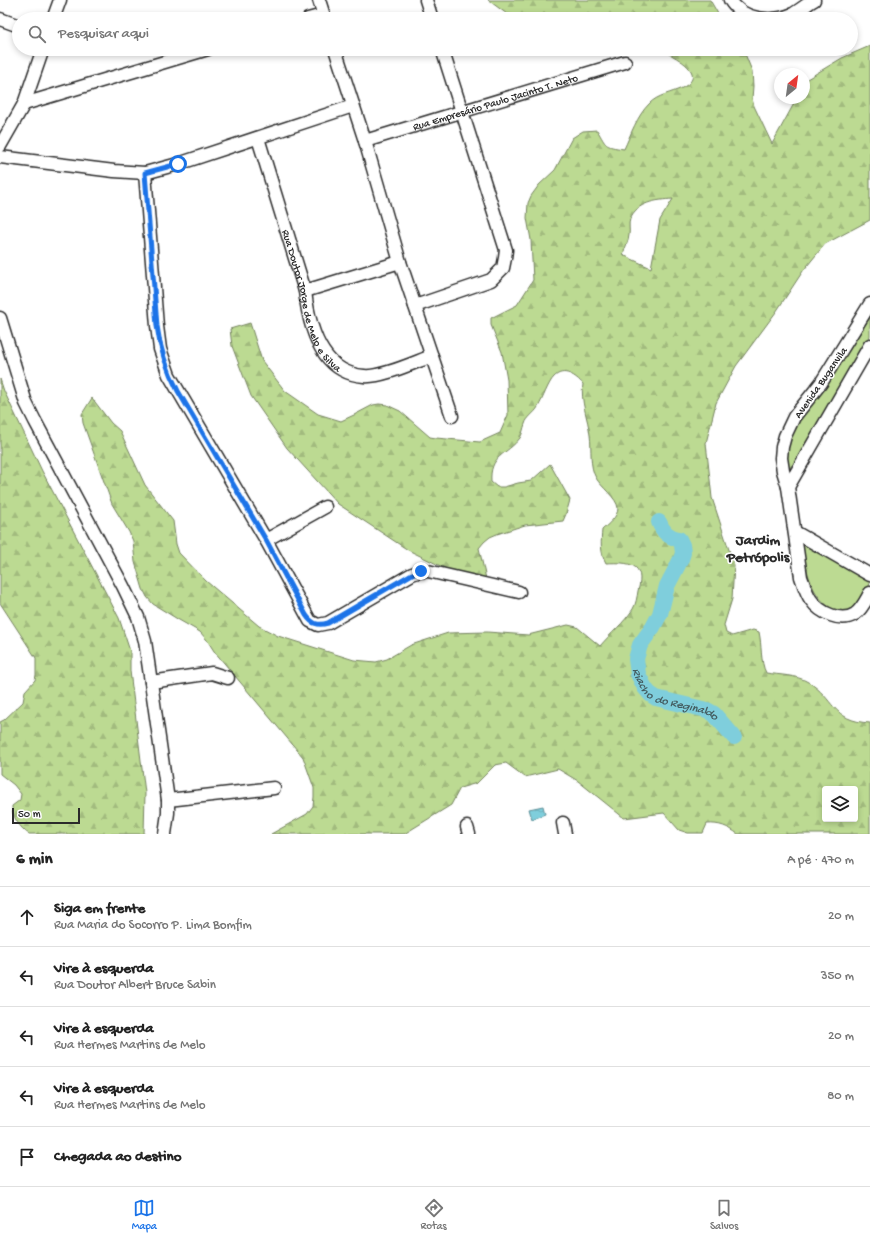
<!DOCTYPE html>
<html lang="pt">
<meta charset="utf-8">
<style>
:root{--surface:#fff;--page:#f6f6f6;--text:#222;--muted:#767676;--line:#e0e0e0;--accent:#1a73e8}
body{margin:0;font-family:"Gochi Hand",sans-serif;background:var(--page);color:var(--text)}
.controls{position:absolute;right:12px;bottom:12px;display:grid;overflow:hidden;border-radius:4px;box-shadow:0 2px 6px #0003}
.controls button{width:36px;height:36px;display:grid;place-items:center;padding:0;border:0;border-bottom:1px solid var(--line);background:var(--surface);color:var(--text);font:20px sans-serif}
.compass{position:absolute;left:774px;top:68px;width:36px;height:36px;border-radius:50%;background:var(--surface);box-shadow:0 2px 6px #0003;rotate:29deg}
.scale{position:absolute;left:12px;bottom:10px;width:68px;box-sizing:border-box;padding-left:4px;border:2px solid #2b2b2b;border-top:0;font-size:11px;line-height:14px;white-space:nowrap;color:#2b2b2b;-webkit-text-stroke:3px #fff;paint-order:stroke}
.stop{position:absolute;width:12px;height:12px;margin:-9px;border:3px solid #1a73e8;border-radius:50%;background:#fff}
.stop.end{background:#1a73e8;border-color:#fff;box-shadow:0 1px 4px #0008}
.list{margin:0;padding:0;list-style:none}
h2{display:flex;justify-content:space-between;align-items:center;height:52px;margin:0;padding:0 16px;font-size:17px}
h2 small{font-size:13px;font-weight:400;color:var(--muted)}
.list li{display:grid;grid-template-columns:26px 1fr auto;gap:12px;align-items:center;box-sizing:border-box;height:60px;padding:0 16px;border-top:1px solid var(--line)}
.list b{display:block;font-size:15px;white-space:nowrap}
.list p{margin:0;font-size:13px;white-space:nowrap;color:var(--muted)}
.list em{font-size:13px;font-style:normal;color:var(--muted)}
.icon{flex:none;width:22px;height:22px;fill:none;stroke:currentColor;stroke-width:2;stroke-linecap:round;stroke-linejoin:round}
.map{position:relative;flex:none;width:870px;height:834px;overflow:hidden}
.search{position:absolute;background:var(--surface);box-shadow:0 2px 6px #0003;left:12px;right:12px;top:12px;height:44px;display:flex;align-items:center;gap:10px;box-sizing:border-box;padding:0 14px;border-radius:22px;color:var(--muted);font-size:15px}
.sheet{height:352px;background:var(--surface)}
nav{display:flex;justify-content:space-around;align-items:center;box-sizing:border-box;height:56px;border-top:1px solid var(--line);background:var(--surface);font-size:11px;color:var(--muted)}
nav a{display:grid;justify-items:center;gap:2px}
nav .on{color:var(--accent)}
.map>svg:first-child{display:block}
.forest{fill:url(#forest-firs);stroke:#74825e;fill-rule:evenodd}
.green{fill:#bcda92;stroke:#74825e}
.water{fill:url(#water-ripples);stroke:#5d8d95}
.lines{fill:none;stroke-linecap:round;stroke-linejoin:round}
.river{stroke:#7fcedc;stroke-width:16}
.minor-casing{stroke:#2b2b2b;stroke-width:15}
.minor{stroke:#fff;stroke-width:12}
.route{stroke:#1a73e8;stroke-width:5}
.labels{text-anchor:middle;stroke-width:3;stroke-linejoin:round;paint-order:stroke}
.street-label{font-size:11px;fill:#2b2b2b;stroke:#fff}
.water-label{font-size:12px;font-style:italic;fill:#445c60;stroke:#fff}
.district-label{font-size:15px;font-weight:bold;fill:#2b2b2b;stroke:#fff}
</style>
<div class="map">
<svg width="870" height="834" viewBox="0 0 870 834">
<defs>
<pattern id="forest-firs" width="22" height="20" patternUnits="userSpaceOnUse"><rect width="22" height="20" fill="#bcda92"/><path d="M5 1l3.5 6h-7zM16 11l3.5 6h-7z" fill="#a2bb7e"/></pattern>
<pattern id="water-ripples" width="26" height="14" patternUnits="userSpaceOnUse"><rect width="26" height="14" fill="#7fcedc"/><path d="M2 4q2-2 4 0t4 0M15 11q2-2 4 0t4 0" fill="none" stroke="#6eb1bd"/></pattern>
</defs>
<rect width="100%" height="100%" fill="#fff"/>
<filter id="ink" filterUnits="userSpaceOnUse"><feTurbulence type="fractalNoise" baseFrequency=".025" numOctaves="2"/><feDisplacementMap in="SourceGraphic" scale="8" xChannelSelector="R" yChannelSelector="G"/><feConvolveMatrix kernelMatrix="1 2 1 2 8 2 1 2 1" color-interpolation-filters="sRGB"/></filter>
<g filter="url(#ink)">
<path class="forest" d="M488,0H710L721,19H568L507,14Z
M870,46V220L825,244L803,271L776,312L736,366L716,403L706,443L712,498L734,565L732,599L724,625L726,633L732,636L753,630L759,632C762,645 760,661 766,673C779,675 797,675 808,682C835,698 831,721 870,723V834H738C728,827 720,823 707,824L703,833H688L679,830L664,813L624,818L578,781L558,769L525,777L506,763L495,765L477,783L460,788L451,805L404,834H271L307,814L313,806L314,797V788L303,757L214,651L207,640L200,632L179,620L153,604L147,597L143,589L135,562L133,541L129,532L112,504L83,423L82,414L92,398L111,423L120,431L145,485L173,521L176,544L179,553L206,581L259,626L278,636L354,660L376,662L387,659L411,645L448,633L487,632L528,635L568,625L577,627L600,646C611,633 624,623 633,609C636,604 637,597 638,591C646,563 629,562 606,563C600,552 601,542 602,530C608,524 618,517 618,508C617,498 601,487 596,478C589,466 592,449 590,435C588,418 580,401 583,384C576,376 564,367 554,377C548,383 543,399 538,407C535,413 527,417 525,424C523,429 523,433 520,438C507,455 489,455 491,482L497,487H504L518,483L531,481L550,464L570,500L566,514L563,521L525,525L497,534L490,537L484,542L479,548L486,579L455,573L408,550L338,504L287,448L251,396L232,346L230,329L250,323L262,361L285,391L318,414L341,421L354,415L373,405L379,404L387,405L400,411L430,437L436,438L480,442L500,433L508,415L507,380L502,352L491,325V318L517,305L533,280L531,240L527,218L528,203L531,196L539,185L555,170L572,138L583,131L597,130C607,146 603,146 624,149C631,134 637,116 649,104C657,95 672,93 682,88C711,73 672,55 659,49H743L752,71L753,86L752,99L754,106L772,144L797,98H804V84L807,79L842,58ZM673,199L660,220L651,268L623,255C624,249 629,241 629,235C630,230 628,224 630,219C637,202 656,200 673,199ZM825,789H855V819H825Z
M0,379L4,391L42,471L119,618L130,651V671L145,793L144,834H29C21,829 11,816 12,806L20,800L21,794L14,785L0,774V722L4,720L23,702L25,691L35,680L36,675V658L0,603Z"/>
<path class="green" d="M870,312V336L801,454L789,469L787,463V449L798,416Z
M801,540L870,580C870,589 864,601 856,606C848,612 840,613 831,608C808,594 806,564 801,540Z"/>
<path class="water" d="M543,806L545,814L532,819L529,809Z"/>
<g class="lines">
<path class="river" id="s1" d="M659,522C663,532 668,537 679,539L682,545L683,553L681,559L667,586L660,614L653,627L640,645L636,659L638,674L645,688L650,694L656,698L707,710L714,714L734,737"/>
<g class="minor-casing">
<g id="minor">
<path d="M319,0L325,19"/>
<path d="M426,0L432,19"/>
<path d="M730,0C743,21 772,23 793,14C800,10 807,4 814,0"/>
<path d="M0,19L19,26"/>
<path d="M53,19L60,0"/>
<path d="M308,19L323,15"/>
<path d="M335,49L365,141L400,262L452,416"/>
<path d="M24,104L208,49"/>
<path id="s2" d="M258,138L305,291C309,327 321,373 364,376C381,378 415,362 432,356"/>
<path id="s3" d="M365,141L625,62"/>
<path d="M0,146L24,104L43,49"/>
<path d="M0,157L114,171L145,173L178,164L353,106"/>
<path d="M145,173L157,326L160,349L169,375L266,540L310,621L318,625L328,623L412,574L421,571H428L519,592"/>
<path d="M305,291L400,262"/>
<path d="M870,304L821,383L794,417L785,436L782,447L781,458L783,471L788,487L801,577C804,585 806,593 811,600C820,613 841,623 855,614C862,609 866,600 870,593"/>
<path d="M415,306L491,280L503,268L505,258L506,250L442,49"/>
<path d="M0,318L26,403L35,421L123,586L138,617L145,641L168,800V813L165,834"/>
<path d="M788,487L870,345"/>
<path d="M795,532L870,575"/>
<path d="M266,540L325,507"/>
<path d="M151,682L212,673L228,678"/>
<path d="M168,800L274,788"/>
<path d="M563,823L565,834"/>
<path d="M467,827L469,834"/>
</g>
</g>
<use href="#minor" class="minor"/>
</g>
</g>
<g class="lines" filter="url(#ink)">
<path class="route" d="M178,164L145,173L157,326C160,350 167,370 178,391L266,540L306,615C312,624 318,626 328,623L412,574L421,571"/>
</g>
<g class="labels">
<g class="street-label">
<text dy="4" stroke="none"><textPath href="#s3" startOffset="136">Rua Empresário Paulo Jacinto T. Neto</textPath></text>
<text dy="4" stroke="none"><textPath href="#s2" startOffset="172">Rua Doutor Jorge de Melo e Silva</textPath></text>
<text transform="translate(820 382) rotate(-55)" y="4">Avenida Buganvila</text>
</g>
<g class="water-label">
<text dy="4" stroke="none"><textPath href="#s1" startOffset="220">Riacho do Reginaldo</textPath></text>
</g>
<g class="district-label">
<text x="758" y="544">Jardim<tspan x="758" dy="17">Petrópolis</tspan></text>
</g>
</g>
</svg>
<div class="controls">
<button><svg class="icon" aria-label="layers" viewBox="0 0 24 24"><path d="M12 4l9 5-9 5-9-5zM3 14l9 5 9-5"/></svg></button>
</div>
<svg class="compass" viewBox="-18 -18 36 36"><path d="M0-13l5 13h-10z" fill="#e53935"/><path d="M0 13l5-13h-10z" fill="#767676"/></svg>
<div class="scale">50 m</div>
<div class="stop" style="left:178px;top:164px"></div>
<div class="stop end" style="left:421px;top:571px"></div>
<div class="search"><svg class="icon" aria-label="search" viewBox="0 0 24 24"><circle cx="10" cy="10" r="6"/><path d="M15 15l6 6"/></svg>Pesquisar aqui</div>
</div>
<section class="sheet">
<h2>6 min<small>A pé · 470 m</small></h2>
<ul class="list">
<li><svg class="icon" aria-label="ahead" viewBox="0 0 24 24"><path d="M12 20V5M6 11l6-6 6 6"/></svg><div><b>Siga em frente</b><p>Rua Maria do Socorro P. Lima Bomfim</p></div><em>20 m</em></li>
<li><svg class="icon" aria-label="left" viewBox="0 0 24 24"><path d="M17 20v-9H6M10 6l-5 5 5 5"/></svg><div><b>Vire à esquerda</b><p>Rua Doutor Albert Bruce Sabin</p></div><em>350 m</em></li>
<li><svg class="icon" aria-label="left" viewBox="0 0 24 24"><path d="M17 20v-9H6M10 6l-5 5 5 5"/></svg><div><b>Vire à esquerda</b><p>Rua Hermes Martins de Melo</p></div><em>20 m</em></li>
<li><svg class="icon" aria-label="left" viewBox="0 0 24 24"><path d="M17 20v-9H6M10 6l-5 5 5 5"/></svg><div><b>Vire à esquerda</b><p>Rua Hermes Martins de Melo</p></div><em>80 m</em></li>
<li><svg class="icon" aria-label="arrive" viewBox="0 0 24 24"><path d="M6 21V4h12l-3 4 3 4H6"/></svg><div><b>Chegada ao destino</b></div></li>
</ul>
</section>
<nav>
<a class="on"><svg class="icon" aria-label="map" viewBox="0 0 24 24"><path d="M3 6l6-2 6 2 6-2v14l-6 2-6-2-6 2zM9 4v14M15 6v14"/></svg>Mapa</a>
<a><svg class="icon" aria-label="directions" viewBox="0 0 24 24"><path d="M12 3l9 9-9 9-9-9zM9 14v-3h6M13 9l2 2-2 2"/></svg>Rotas</a>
<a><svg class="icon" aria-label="saved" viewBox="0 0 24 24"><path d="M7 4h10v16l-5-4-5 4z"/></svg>Salvos</a>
</nav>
